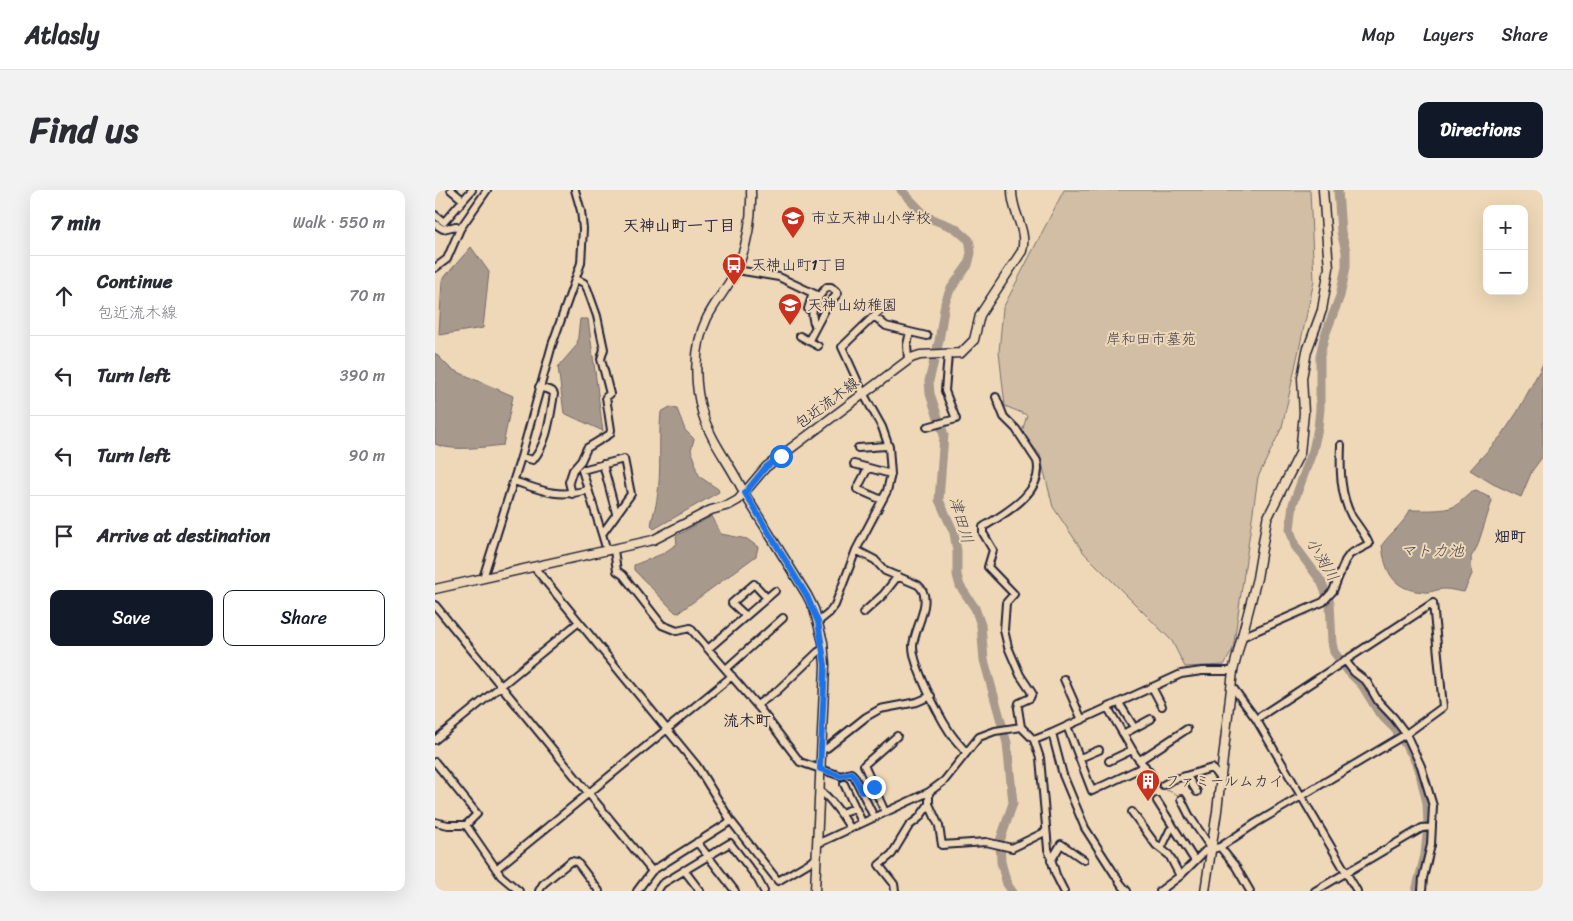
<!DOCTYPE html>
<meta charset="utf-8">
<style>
:root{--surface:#fff;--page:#f2f2f3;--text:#2b2b33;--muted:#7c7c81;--line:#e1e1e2;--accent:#111827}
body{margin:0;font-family:Sriracha,"Klee One",sans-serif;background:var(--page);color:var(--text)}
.controls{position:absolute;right:15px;top:15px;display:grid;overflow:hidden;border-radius:10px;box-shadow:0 5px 20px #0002}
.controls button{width:45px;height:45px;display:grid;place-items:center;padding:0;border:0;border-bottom:1px solid var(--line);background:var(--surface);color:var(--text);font:25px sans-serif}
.stop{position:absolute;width:15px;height:15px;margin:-11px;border:4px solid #1a73e8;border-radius:50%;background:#fff}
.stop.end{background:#1a73e8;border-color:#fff;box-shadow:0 1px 5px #0008}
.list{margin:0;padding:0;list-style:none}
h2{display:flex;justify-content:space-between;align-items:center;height:65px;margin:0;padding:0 20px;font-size:21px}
h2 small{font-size:16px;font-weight:400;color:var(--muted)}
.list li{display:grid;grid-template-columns:32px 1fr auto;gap:15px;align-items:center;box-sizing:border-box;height:80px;padding:0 20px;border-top:1px solid var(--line)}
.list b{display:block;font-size:19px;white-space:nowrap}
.list p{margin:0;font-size:16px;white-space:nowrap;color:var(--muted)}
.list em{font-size:16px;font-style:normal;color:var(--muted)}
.actions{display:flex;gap:10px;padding:15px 20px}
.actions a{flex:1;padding:11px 0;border:1px solid var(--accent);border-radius:10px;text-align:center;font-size:18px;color:var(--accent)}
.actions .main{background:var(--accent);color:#fff}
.icon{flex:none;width:28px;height:28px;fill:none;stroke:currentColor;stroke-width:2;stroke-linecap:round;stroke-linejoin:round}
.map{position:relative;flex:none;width:1108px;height:701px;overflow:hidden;border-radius:10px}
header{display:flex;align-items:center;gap:30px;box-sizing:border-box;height:70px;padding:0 25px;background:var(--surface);border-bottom:1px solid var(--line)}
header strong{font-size:24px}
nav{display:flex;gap:28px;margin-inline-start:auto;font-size:18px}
.intro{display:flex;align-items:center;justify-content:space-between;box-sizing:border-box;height:120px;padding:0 30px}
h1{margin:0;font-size:35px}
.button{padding:12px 22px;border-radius:10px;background:var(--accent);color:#fff;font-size:18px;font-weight:700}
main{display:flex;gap:30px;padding:0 30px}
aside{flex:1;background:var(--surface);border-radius:10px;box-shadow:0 5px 20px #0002}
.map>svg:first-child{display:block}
.green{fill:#d1bea5;stroke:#7a7070}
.water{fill:#a8998d;stroke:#72696c}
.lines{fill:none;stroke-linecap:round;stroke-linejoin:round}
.stream{stroke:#72696c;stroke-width:1}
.river{stroke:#a8998d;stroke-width:9}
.minor-casing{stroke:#22223b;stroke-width:10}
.tertiary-casing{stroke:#22223b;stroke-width:11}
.minor{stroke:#eed8b7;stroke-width:6}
.tertiary{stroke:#eed8b7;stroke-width:8}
.route{stroke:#1a73e8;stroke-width:6}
.labels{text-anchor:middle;stroke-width:4;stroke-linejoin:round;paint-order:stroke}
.poi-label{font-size:15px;fill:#22223b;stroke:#eed8b7;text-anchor:start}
.park-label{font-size:15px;fill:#454150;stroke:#eed8b7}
.street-label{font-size:15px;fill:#22223b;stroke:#eed8b7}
.neighbourhood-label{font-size:16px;font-weight:bold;fill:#22223b;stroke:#eed8b7}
.water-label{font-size:16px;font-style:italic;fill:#4a4654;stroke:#eed8b7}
</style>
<header>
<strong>Atlasly</strong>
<nav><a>Map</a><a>Layers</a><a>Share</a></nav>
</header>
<div class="intro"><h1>Find us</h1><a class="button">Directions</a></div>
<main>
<aside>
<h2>7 min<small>Walk · 550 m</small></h2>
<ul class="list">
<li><svg class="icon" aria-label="ahead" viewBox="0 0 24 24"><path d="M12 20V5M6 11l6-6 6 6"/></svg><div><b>Continue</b><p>包近流木線</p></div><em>70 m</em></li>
<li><svg class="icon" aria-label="left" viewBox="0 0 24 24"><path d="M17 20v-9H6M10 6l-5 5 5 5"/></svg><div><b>Turn left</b></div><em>390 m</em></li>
<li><svg class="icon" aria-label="left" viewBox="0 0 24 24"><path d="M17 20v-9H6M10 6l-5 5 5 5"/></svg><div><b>Turn left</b></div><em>90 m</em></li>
<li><svg class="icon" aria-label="arrive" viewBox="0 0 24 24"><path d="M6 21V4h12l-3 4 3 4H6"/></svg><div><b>Arrive at destination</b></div></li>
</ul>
<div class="actions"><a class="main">Save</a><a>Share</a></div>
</aside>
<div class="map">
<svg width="1108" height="701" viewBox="0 0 1108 701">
<rect width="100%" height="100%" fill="#eed8b7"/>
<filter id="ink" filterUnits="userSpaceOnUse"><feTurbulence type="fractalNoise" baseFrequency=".02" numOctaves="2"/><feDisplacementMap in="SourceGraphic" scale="10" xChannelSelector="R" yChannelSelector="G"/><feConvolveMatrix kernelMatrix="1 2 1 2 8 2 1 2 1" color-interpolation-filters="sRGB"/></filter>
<g filter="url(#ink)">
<path class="green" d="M629,0H875L879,91L847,237L823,287L798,459L789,475L750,477L737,451L649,363L618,317L605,265L587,242L592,225L570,216L564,162L568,118Z"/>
<path class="water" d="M36,57L54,82L48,138L4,145L7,90Z
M145,129H153L168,241L129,223L123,177L142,155Z
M0,163L16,179L78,206L68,255C49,257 17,262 0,254Z
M1108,174V266L1097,281L1086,307L1058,294L1035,280L1067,245L1083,221Z
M235,217L242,219L250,240L259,249L256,260L260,270L261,279L265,287L283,299L284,302L219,339L216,336C217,326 221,318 222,309C227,280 223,251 226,222Z
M1041,301L1054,307L1057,311L1042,357L1036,367L1037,384L1029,402C1022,401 1015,399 1009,399C1002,399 996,403 989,402C959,400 950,383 947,355C955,343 969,334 975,320C988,320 1003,321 1015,318C1026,315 1031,303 1041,301Z
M277,326L286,344L312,349L323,357L321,366L243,423L240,422L199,380V375L227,364L242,354L241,346Z"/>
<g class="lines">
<path class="stream" d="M719,586L725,595
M728,598C731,601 739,602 746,607"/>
<path class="river" d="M466,0L492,27L520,38L534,50L535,54L536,63L533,75L515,100L510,113L504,151L494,191L495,204L509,245L504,310L519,343L522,361V385L525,396L540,418L546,435L549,470L572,553L578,613L565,651L566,672L572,694L577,701
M903,0L906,42L911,61V77L905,106L889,148L885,166V219L883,238L878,260L858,314L855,339L860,356L886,391L895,413L897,453L899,462L913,481L927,495L944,523L960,539L978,566L985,584L992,613L993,635L990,665L981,701"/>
<g class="minor-casing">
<path id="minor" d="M16,0L28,10
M0,25L9,32L37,0
M0,34L8,39L21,36L25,39
M0,78L12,69L25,39L52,0
M302,80L344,87L384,106
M373,119L378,103
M439,126L445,121
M475,142L492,146
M365,146L383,156
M374,150L392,116L403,103L396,97H392C381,109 372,121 381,137
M561,207L569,227L581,239L602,271C610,302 569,324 548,337V343L558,360L553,377L579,404L571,413L569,440L573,457L585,485L597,503L595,508L584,513L583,518L586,537L599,550L605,568L613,659L621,685L629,701
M492,237L521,229L510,201L513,164
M423,258L451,256L454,257
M86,267L98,270C113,252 115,227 119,204L117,201L104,197
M189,269L196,304L167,344L147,280Z
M168,274L181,323
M419,274L456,284
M433,278L422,299L447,310
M79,291C108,301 122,308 153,300
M137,304L134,292L138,280L146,271L152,258L175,244L176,240L171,207L175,204L166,169L169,159L162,126L152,98L149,93L141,89
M167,344L172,361
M179,360L182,381L188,385L227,435L242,441L255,438L325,519L365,572L406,586L416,583L419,586L439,627
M421,360L440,370L450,381L483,395C500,409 479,438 478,456C478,476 503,524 514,541C519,549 525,555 531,562
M99,377L262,576L296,631L343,691L382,668
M48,388L86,267L117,155L146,73L148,39L146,21L140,0
M0,415L217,681
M428,423L448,405L463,386
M311,426L297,413L319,394L332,408
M383,432L394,423L400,415L421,360L452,301L456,284L454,257L447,237L428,203L407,157L439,126L451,136L475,142L472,155L473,170
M807,447L888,412L898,401L910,371L915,364L934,354C930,344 923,336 917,327C905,305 905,279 906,255
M273,459L340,401
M910,470L919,482L932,492L943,511L959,528L971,544L986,576L998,616L996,655L988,688L987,701
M291,479L348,428
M629,489L647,530
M717,497L727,516
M684,513L697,534
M322,515L342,501L383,462L388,459
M673,518L701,566L716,584
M821,529L922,701
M632,536L657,601L710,576
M617,543L628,585L650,638L686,694L692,701
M688,544L716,529
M0,550L144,432
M599,550L617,543L746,484L767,481H798
M386,560L392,558L431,527L445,519L482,512L496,506
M645,568L664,560
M705,570L752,539
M674,571L697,560
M0,572L42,624L31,635L66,686L84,701
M752,586L762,602
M409,594L427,632
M728,595L737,590L777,578L785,589
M384,600C394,606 409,627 415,638
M494,602V614L504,636L507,655L551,652L577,658L610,642
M746,609L755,627L776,658
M722,611L760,671
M450,622L429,575L462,546
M697,622L721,655L734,665L745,686
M406,623L420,618
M0,632L13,635H31
M262,652L300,701
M382,654L494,602L509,591L544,547L560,541L586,537
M785,657L801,677L815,701
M726,659L735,640
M616,671L626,654L649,670
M61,679L297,486
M249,680L265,701
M104,701L108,694L136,671L142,672L164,701
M202,701L217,681L296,631
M222,701L227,694L295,653L322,688L329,701
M460,701L459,694L444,675L457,664L474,636L484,628L494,614
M725,701L745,686L770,661L785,657L821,633L971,544L1008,517L998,413L821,529L796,495
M880,701L987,638L997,637"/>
</g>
<g class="tertiary-casing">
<path id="tertiary" d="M316,0C317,27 313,53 302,79C294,96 281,110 272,128C258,157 259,195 268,225C277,254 297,276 309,303L372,405L379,419L388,452L390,475L380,701
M0,399L218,350L276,320L294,315L303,310L331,277L476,168L485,165L526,163L539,150L545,125L587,61C593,39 576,22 577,0
M770,701L782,621L798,481L822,388L832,329L865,263L869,223L867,188L872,161L887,120L894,78L888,0"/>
</g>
<use href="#minor" class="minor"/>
<use href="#tertiary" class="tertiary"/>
</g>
</g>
<g class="lines" filter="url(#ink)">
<path class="route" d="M346,266L331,277L310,303L372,406L383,432L390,475L385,579L406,586L416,583L419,586L427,602L439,597"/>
</g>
<defs>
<g id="school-pin" transform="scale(1.25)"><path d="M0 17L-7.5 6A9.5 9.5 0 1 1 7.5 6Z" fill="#c8321e" stroke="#eed8b7"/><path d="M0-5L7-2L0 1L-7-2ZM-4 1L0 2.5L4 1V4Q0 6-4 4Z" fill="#fff"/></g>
<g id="bus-pin" transform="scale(1.25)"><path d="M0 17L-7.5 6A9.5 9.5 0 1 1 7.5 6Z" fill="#c8321e" stroke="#eed8b7"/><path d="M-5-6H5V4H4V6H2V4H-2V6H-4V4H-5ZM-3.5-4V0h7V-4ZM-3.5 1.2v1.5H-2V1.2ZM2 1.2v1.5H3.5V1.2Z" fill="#fff"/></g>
<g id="building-pin" transform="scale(1.25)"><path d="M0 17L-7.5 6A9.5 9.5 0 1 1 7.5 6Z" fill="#c8321e" stroke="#eed8b7"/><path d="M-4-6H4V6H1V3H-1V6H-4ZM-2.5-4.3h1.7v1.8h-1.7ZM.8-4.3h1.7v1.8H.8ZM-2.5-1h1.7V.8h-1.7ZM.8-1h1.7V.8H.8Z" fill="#fff"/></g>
</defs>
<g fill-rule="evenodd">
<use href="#school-pin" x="358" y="28"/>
<use href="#bus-pin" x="299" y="75"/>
<use href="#school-pin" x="355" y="115"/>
<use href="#building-pin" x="713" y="591"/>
</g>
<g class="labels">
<g class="poi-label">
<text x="376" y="33">市立天神山小学校</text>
<text x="316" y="80">天神山町1丁目</text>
<text x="372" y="120">天神山幼稚園</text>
<text x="730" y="596">ファミールムカイ</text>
</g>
<g class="park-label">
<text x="716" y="154">岸和田市墓苑</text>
</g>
<g class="street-label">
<text transform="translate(392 213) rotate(-37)" y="5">包近流木線</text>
</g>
<g class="neighbourhood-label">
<text x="244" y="41">天神山町一丁目</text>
<text x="1075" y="352">畑町</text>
<text x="312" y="536">流木町</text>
</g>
<g class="water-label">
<text transform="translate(527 330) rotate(74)" y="6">津田川</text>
<text x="997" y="366">マトカ池</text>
<text transform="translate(888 369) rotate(59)" y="6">小渕川</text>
</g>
</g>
</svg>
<div class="controls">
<button>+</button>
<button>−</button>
</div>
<div class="stop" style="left:346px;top:266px"></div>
<div class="stop end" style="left:439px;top:597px"></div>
</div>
</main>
